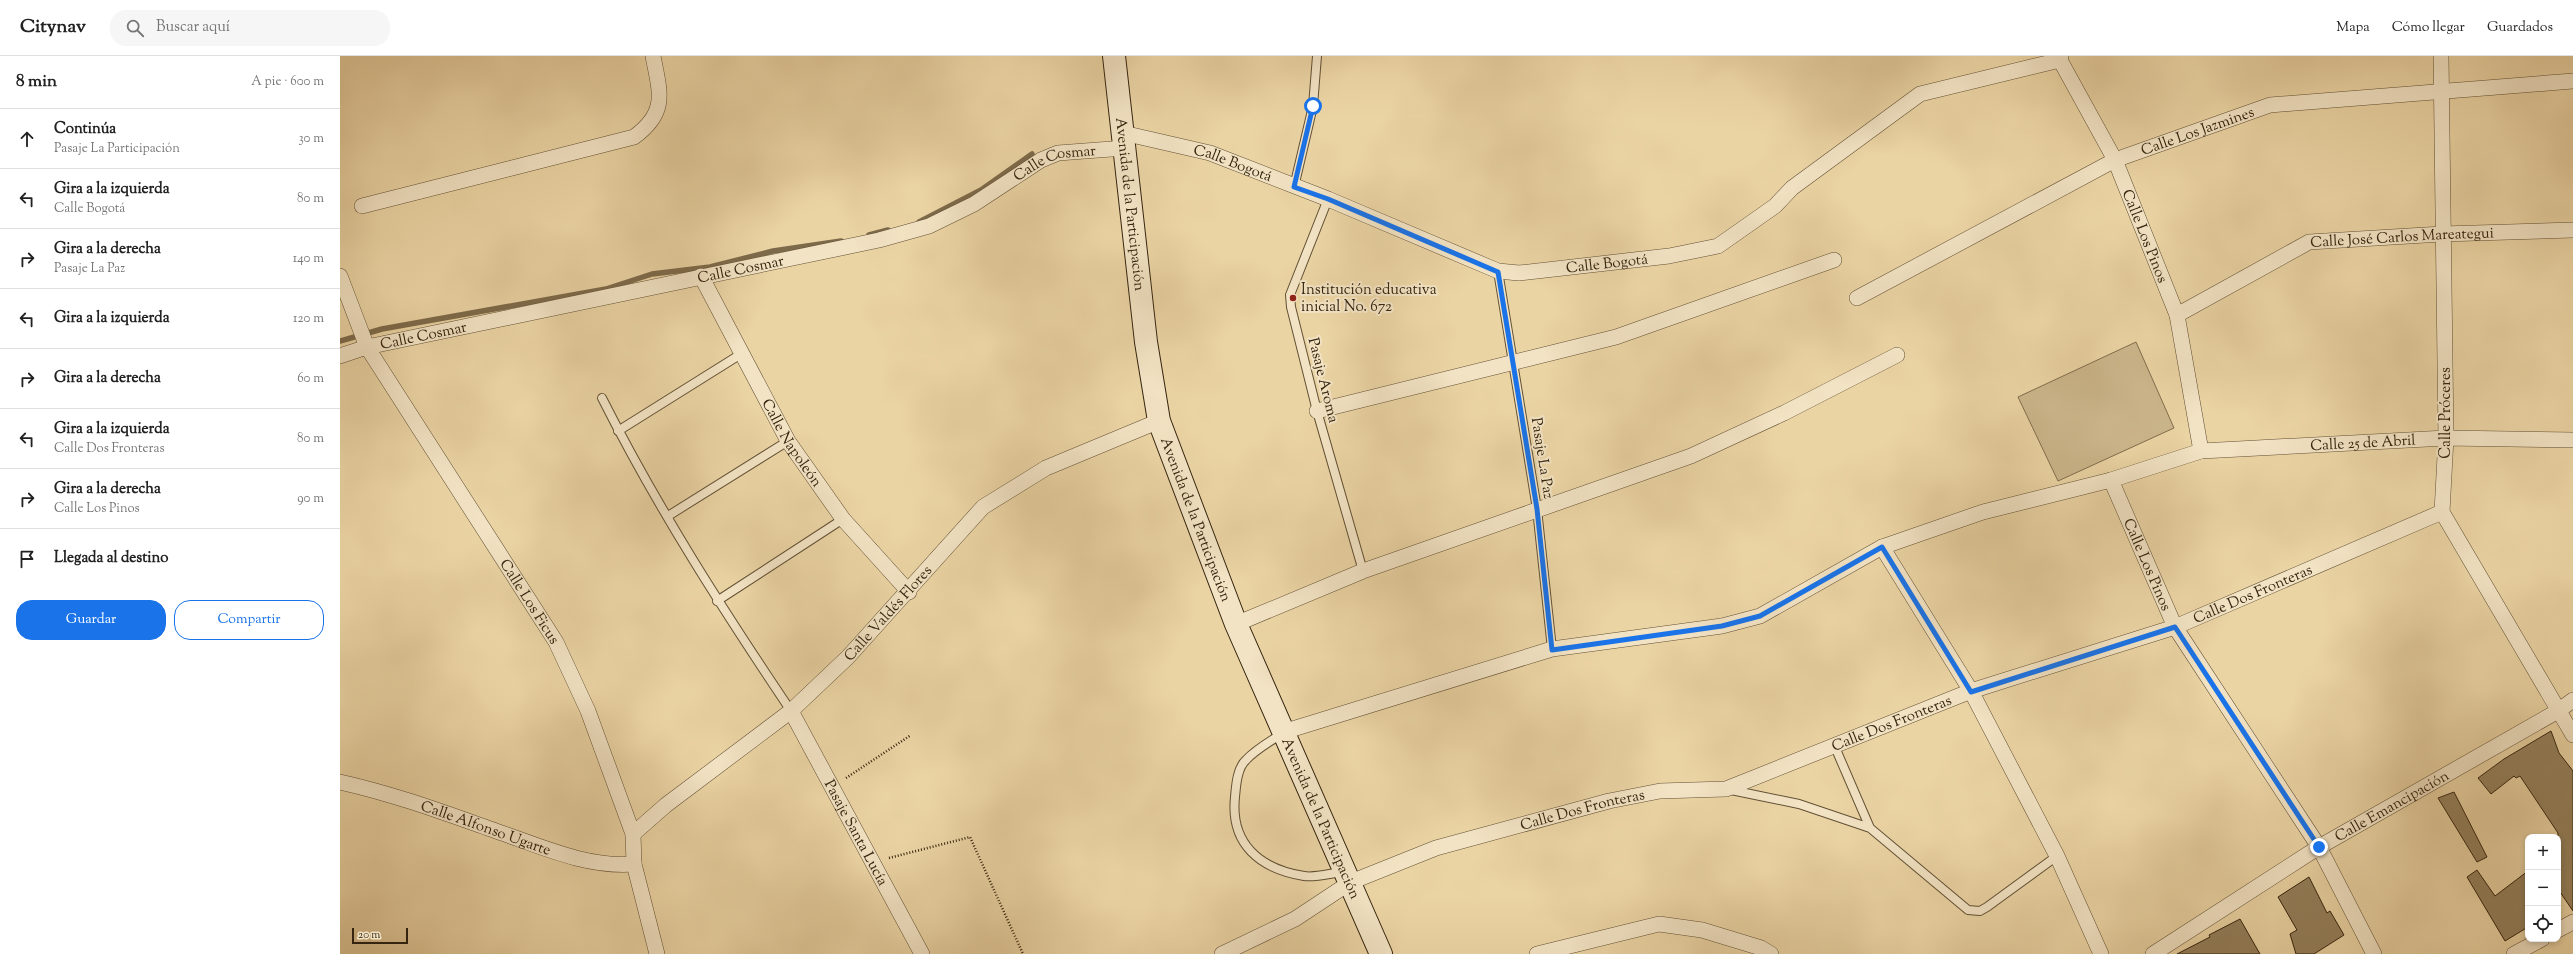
<!DOCTYPE html>
<html lang="es">
<meta charset="utf-8">
<style>
:root{--surface:#fff;--page:#f6f6f6;--text:#222;--muted:#767676;--line:#e0e0e0;--accent:#1a73e8}
body{margin:0;font-family:"Sorts Mill Goudy",serif;background:var(--page);color:var(--text)}
.controls{position:absolute;right:12px;bottom:12px;display:grid;overflow:hidden;border-radius:8px;box-shadow:0 2px 6px #0003}
.controls button{width:36px;height:36px;display:grid;place-items:center;padding:0;border:0;border-bottom:1px solid var(--line);background:var(--surface);color:var(--text);font:20px sans-serif}
.scale{position:absolute;left:12px;bottom:10px;width:56px;box-sizing:border-box;padding-left:4px;border:2px solid #35240f;border-top:0;font-size:11px;line-height:14px;white-space:nowrap;color:#35240f;-webkit-text-stroke:3px #f2e3c4;paint-order:stroke}
.stop{position:absolute;width:12px;height:12px;margin:-9px;border:3px solid #1a73e8;border-radius:50%;background:#fff}
.stop.end{background:#1a73e8;border-color:#fff;box-shadow:0 1px 4px #0008}
.list{margin:0;padding:0;list-style:none}
h2{display:flex;justify-content:space-between;align-items:center;height:52px;margin:0;padding:0 16px;font-size:17px}
h2 small{font-size:13px;font-weight:400;color:var(--muted)}
.list li{display:grid;grid-template-columns:26px 1fr auto;gap:12px;align-items:center;box-sizing:border-box;height:60px;padding:0 16px;border-top:1px solid var(--line)}
.list b{display:block;font-size:15px;white-space:nowrap}
.list p{margin:0;font-size:13px;white-space:nowrap;color:var(--muted)}
.list em{font-size:13px;font-style:normal;color:var(--muted)}
.actions{display:flex;gap:8px;padding:12px 16px}
.actions a{flex:1;padding:9px 0;border:1px solid var(--accent);border-radius:16px;text-align:center;font-size:14px;color:var(--accent)}
.actions .main{background:var(--accent);color:#fff}
.icon{flex:none;width:22px;height:22px;fill:none;stroke:currentColor;stroke-width:2;stroke-linecap:round;stroke-linejoin:round}
.map{position:relative;flex:none;width:2233px;height:898px;overflow:hidden}
header{display:flex;align-items:center;gap:24px;box-sizing:border-box;height:56px;padding:0 20px;background:var(--surface);border-bottom:1px solid var(--line)}
header strong{font-size:19px}
nav{display:flex;gap:22px;margin-inline-start:auto;font-size:14px}
.search{width:280px;height:36px;background:var(--page);display:flex;align-items:center;gap:10px;box-sizing:border-box;padding:0 14px;border-radius:16px;color:var(--muted);font-size:15px}
main{display:flex}
aside{flex:1;background:var(--surface)}
.map>svg:first-child{display:block}
.green{fill:#ccb68b;stroke:#806d4d}
.lines{fill:none;stroke-linecap:round;stroke-linejoin:round}
.stream{stroke:#7d6a4a;stroke-width:5.5}
.building{fill:#94805c;stroke:#35240f}
.lane-casing{stroke:#625034;stroke-width:10}
.street-casing{stroke:#625034;stroke-width:16}
.secondary-casing{stroke:#35240f;stroke-width:24}
.path{stroke:#35240f;stroke-width:2.5;stroke-dasharray:1 2;stroke-linecap:butt}
.lane{stroke:#f2e3c4;stroke-width:8}
.street{stroke:#f2e3c4;stroke-width:15}
.secondary{stroke:#f2e3c4;stroke-width:22}
.route{stroke:#1a73e8;stroke-width:5}
.poi-dot{fill:#8f2418;stroke:#f2e3c4;stroke-width:1.5}
.labels{text-anchor:middle;stroke-width:4;stroke-linejoin:round;paint-order:stroke}
.street-label{font-size:15px;fill:#35240f;stroke:#f2e3c4}
.poi-label{font-size:15px;fill:#35240f;stroke:#f2e3c4;text-anchor:start}
</style>
<header>
<strong>Citynav</strong>
<div class="search"><svg class="icon" aria-label="search" viewBox="0 0 24 24"><circle cx="10" cy="10" r="6"/><path d="M15 15l6 6"/></svg>Buscar aquí</div>
<nav><a>Mapa</a><a>Cómo llegar</a><a>Guardados</a></nav>
</header>
<main>
<aside>
<h2>8 min<small>A pie · 600 m</small></h2>
<ul class="list">
<li><svg class="icon" aria-label="ahead" viewBox="0 0 24 24"><path d="M12 20V5M6 11l6-6 6 6"/></svg><div><b>Continúa</b><p>Pasaje La Participación</p></div><em>30 m</em></li>
<li><svg class="icon" aria-label="left" viewBox="0 0 24 24"><path d="M17 20v-9H6M10 6l-5 5 5 5"/></svg><div><b>Gira a la izquierda</b><p>Calle Bogotá</p></div><em>80 m</em></li>
<li><svg class="icon" aria-label="right" viewBox="0 0 24 24"><path d="M7 20v-9h11M14 6l5 5-5 5"/></svg><div><b>Gira a la derecha</b><p>Pasaje La Paz</p></div><em>140 m</em></li>
<li><svg class="icon" aria-label="left" viewBox="0 0 24 24"><path d="M17 20v-9H6M10 6l-5 5 5 5"/></svg><div><b>Gira a la izquierda</b></div><em>120 m</em></li>
<li><svg class="icon" aria-label="right" viewBox="0 0 24 24"><path d="M7 20v-9h11M14 6l5 5-5 5"/></svg><div><b>Gira a la derecha</b></div><em>60 m</em></li>
<li><svg class="icon" aria-label="left" viewBox="0 0 24 24"><path d="M17 20v-9H6M10 6l-5 5 5 5"/></svg><div><b>Gira a la izquierda</b><p>Calle Dos Fronteras</p></div><em>80 m</em></li>
<li><svg class="icon" aria-label="right" viewBox="0 0 24 24"><path d="M7 20v-9h11M14 6l5 5-5 5"/></svg><div><b>Gira a la derecha</b><p>Calle Los Pinos</p></div><em>90 m</em></li>
<li><svg class="icon" aria-label="arrive" viewBox="0 0 24 24"><path d="M6 21V4h12l-3 4 3 4H6"/></svg><div><b>Llegada al destino</b></div></li>
</ul>
<div class="actions"><a class="main">Guardar</a><a>Compartir</a></div>
</aside>
<div class="map">
<svg width="2233" height="898" viewBox="0 0 2233 898">
<rect width="100%" height="100%" fill="#ebd4a4"/>
<filter id="stains"><feTurbulence type="fractalNoise" baseFrequency=".005" numOctaves="4"/><feColorMatrix values="0 0 0 0 .2 0 0 0 0 .09 0 0 0 0 .02 0 0 0 .5 -.17"/></filter>
<radialGradient id="worn" r=".72"><stop offset=".6" stop-color="#630" stop-opacity="0"/><stop offset="1" stop-color="#630" stop-opacity=".3"/></radialGradient>
<path class="green" d="M1796,286L1834,372L1718,425L1678,341Z"/>
<g class="lines">
<path class="stream" d="M579,166L641,134L692,98
M529,179L548,174
M0,285L42,273L266,233L312,218L370,211L433,195L501,185"/>
</g>
<path class="building" d="M2211,675L2219,697L2233,715V855L2218,833V777L2180,720L2176,722L2174,720L2151,738L2138,722L2164,703Z
M2114,736L2147,801L2137,806L2098,742Z
M2137,814L2155,840L2188,815V871L2165,885L2127,821Z
M1969,821L1987,857L1990,855L2004,879L1974,898H1956L1950,878L1957,874L1938,841Z
M1900,863L1920,898H1837L1870,881L1869,879Z"/>
<g class="lines">
<g class="lane-casing">
<path id="lane" d="M954,131L973,50L977,0
M988,143L950,239L951,251L977,355L1023,515
M1158,215L1197,453L1212,593
M262,342C317,451 383,554 451,655
M278,375L401,298
M328,460L448,385
M377,545L503,463
M943,677C931,685 916,693 906,704C897,712 896,730 895,741C890,788 920,813 964,820C976,822 991,817 1003,816
M1495,691L1530,772
M1391,734L1459,748L1530,772L1628,854L1640,855L1647,851L1717,800"/>
</g>
<g class="street-casing">
<g id="street">
<path id="s1" d="M1721,0L1720,4L1775,104L1837,259L1861,395"/>
<path d="M2101,0L2106,382L2102,456L2233,679"/>
<path id="s2" d="M783,77L870,97L988,143L1158,215L1179,217L1329,200L1378,190L1435,150L1452,132L1580,38L1720,4"/>
<path d="M22,150L294,81C328,56 320,37 313,0"/>
<path id="s3" d="M0,220L27,291L216,586L248,655L293,778L294,808L317,898"/>
<path id="s4" d="M361,220L448,385L503,463L569,536"/>
<path id="s5" d="M1517,242L1775,104L1930,49L2233,25"/>
<path id="s6" d="M1837,259L1969,186L2102,178L2233,174"/>
<path id="s7" d="M0,300L27,291L539,184L589,170L634,148L701,104L718,97L785,92"/>
<path d="M977,355L1276,281L1494,204"/>
<path id="s8" d="M1771,424L1835,571L1979,791L2034,898"/>
<path d="M1542,491L1631,635L1717,800L1761,898"/>
<path d="M896,568L1023,515L1351,400L1444,357L1557,299"/>
<path id="s9" d="M451,655L582,898"/>
<path id="s10" d="M943,676L1212,593L1382,570L1420,560L1542,491L1643,456L1771,424L1861,395L2106,382L2233,384"/>
<path id="s11" d="M0,726C54,738 105,757 156,775C200,790 247,812 294,808"/>
<path id="s12" d="M293,778L326,749L451,655L508,601L643,451L706,412L819,365"/>
<path d="M2218,874L2233,866"/>
<path id="s13" d="M882,898L955,863L1011,826L1096,792L1269,745L1320,735L1386,733L1631,635L1835,571L2102,456"/>
<path d="M1197,898L1319,868L1362,874L1421,892L1431,898"/>
<path id="s14" d="M1813,898L1979,791L2218,655L2233,644"/>
<path d="M2174,898L2202,883"/>
</g>
</g>
<g class="secondary-casing">
<g id="secondary">
<path id="s15" d="M774,0L806,286L819,365L896,568L1041,898"/>
</g>
</g>
<path class="path" d="M506,722L571,679
M549,802L630,781L683,898"/>
<use href="#lane" class="lane"/>
<use href="#street" class="street"/>
<use href="#secondary" class="secondary"/>
</g>
<g class="lines">
<path class="route" d="M973,50L954,131L988,143L1158,216L1197,453L1212,594L1382,570L1420,560L1542,491L1631,636L1835,571L1979,791"/>
</g>
<circle class="poi-dot" cx="953" cy="242" r="4"/>
<g class="labels">
<g class="street-label">
<text dy="5" stroke="none"><textPath href="#s5" startOffset="380">Calle Los Jazmines</textPath></text>
<text dy="5" stroke="none"><textPath href="#s2" startOffset="114">Calle Bogotá</textPath></text>
<text dy="5" stroke="none"><textPath href="#s7" startOffset="746">Calle Cosmar</textPath></text>
<text dy="5" stroke="none"><textPath href="#s15" startOffset="149">Avenida de la Participación</textPath></text>
<text dy="5" stroke="none"><textPath href="#s1" startOffset="200">Calle Los Pinos</textPath></text>
<text dy="5" stroke="none"><textPath href="#s6" startOffset="244">Calle José Carlos Mareategui</textPath></text>
<text dy="5" stroke="none"><textPath href="#s2" startOffset="510">Calle Bogotá</textPath></text>
<text dy="5" stroke="none"><textPath href="#s7" startOffset="410">Calle Cosmar</textPath></text>
<text dy="5" stroke="none"><textPath href="#s7" startOffset="86">Calle Cosmar</textPath></text>
<text transform="translate(984 324) rotate(76)" y="5">Pasaje Aroma</text>
<text transform="translate(2105 357) rotate(-90)" y="5">Calle Próceres</text>
<text dy="5" stroke="none"><textPath href="#s4" startOffset="190">Calle Napoleón</textPath></text>
<text dy="5" stroke="none"><textPath href="#s10" startOffset="1128">Calle 25 de Abril</textPath></text>
<text transform="translate(1203 402) rotate(81)" y="5">Pasaje La Paz</text>
<text dy="5" stroke="none"><textPath href="#s15" startOffset="473">Avenida de la Participación</textPath></text>
<text dy="5" stroke="none"><textPath href="#s8" startOffset="92">Calle Los Pinos</textPath></text>
<text dy="5" stroke="none"><textPath href="#s13" startOffset="1099">Calle Dos Fronteras</textPath></text>
<text dy="5" stroke="none"><textPath href="#s3" startOffset="378">Calle Los Ficus</textPath></text>
<text dy="5" stroke="none"><textPath href="#s12" startOffset="338">Calle Valdés Flores</textPath></text>
<text dy="5" stroke="none"><textPath href="#s13" startOffset="715">Calle Dos Fronteras</textPath></text>
<text dy="5" stroke="none"><textPath href="#s14" startOffset="281">Calle Emancipación</textPath></text>
<text dy="5" stroke="none"><textPath href="#s13" startOffset="391">Calle Dos Fronteras</textPath></text>
<text dy="5" stroke="none"><textPath href="#s15" startOffset="797">Avenida de la Participación</textPath></text>
<text dy="5" stroke="none"><textPath href="#s11" startOffset="153">Calle Alfonso Ugarte</textPath></text>
<text dy="5" stroke="none"><textPath href="#s9" startOffset="138">Pasaje Santa Lucía</textPath></text>
</g>
<g class="poi-label">
<text x="961" y="238">Institución educativa<tspan x="961" dy="17">inicial No. 672</tspan></text>
</g>
</g>
<rect width="100%" height="100%" filter="url(#stains)"/>
<rect width="100%" height="100%" fill="url(#worn)"/>
</svg>
<div class="controls">
<button>+</button>
<button>−</button>
<button><svg class="icon" aria-label="locate" viewBox="0 0 24 24"><circle cx="12" cy="12" r="6"/><path d="M12 2v4M12 18v4M2 12h4M18 12h4"/></svg></button>
</div>
<div class="scale">20 m</div>
<div class="stop" style="left:973px;top:50px"></div>
<div class="stop end" style="left:1979px;top:791px"></div>
</div>
</main>
